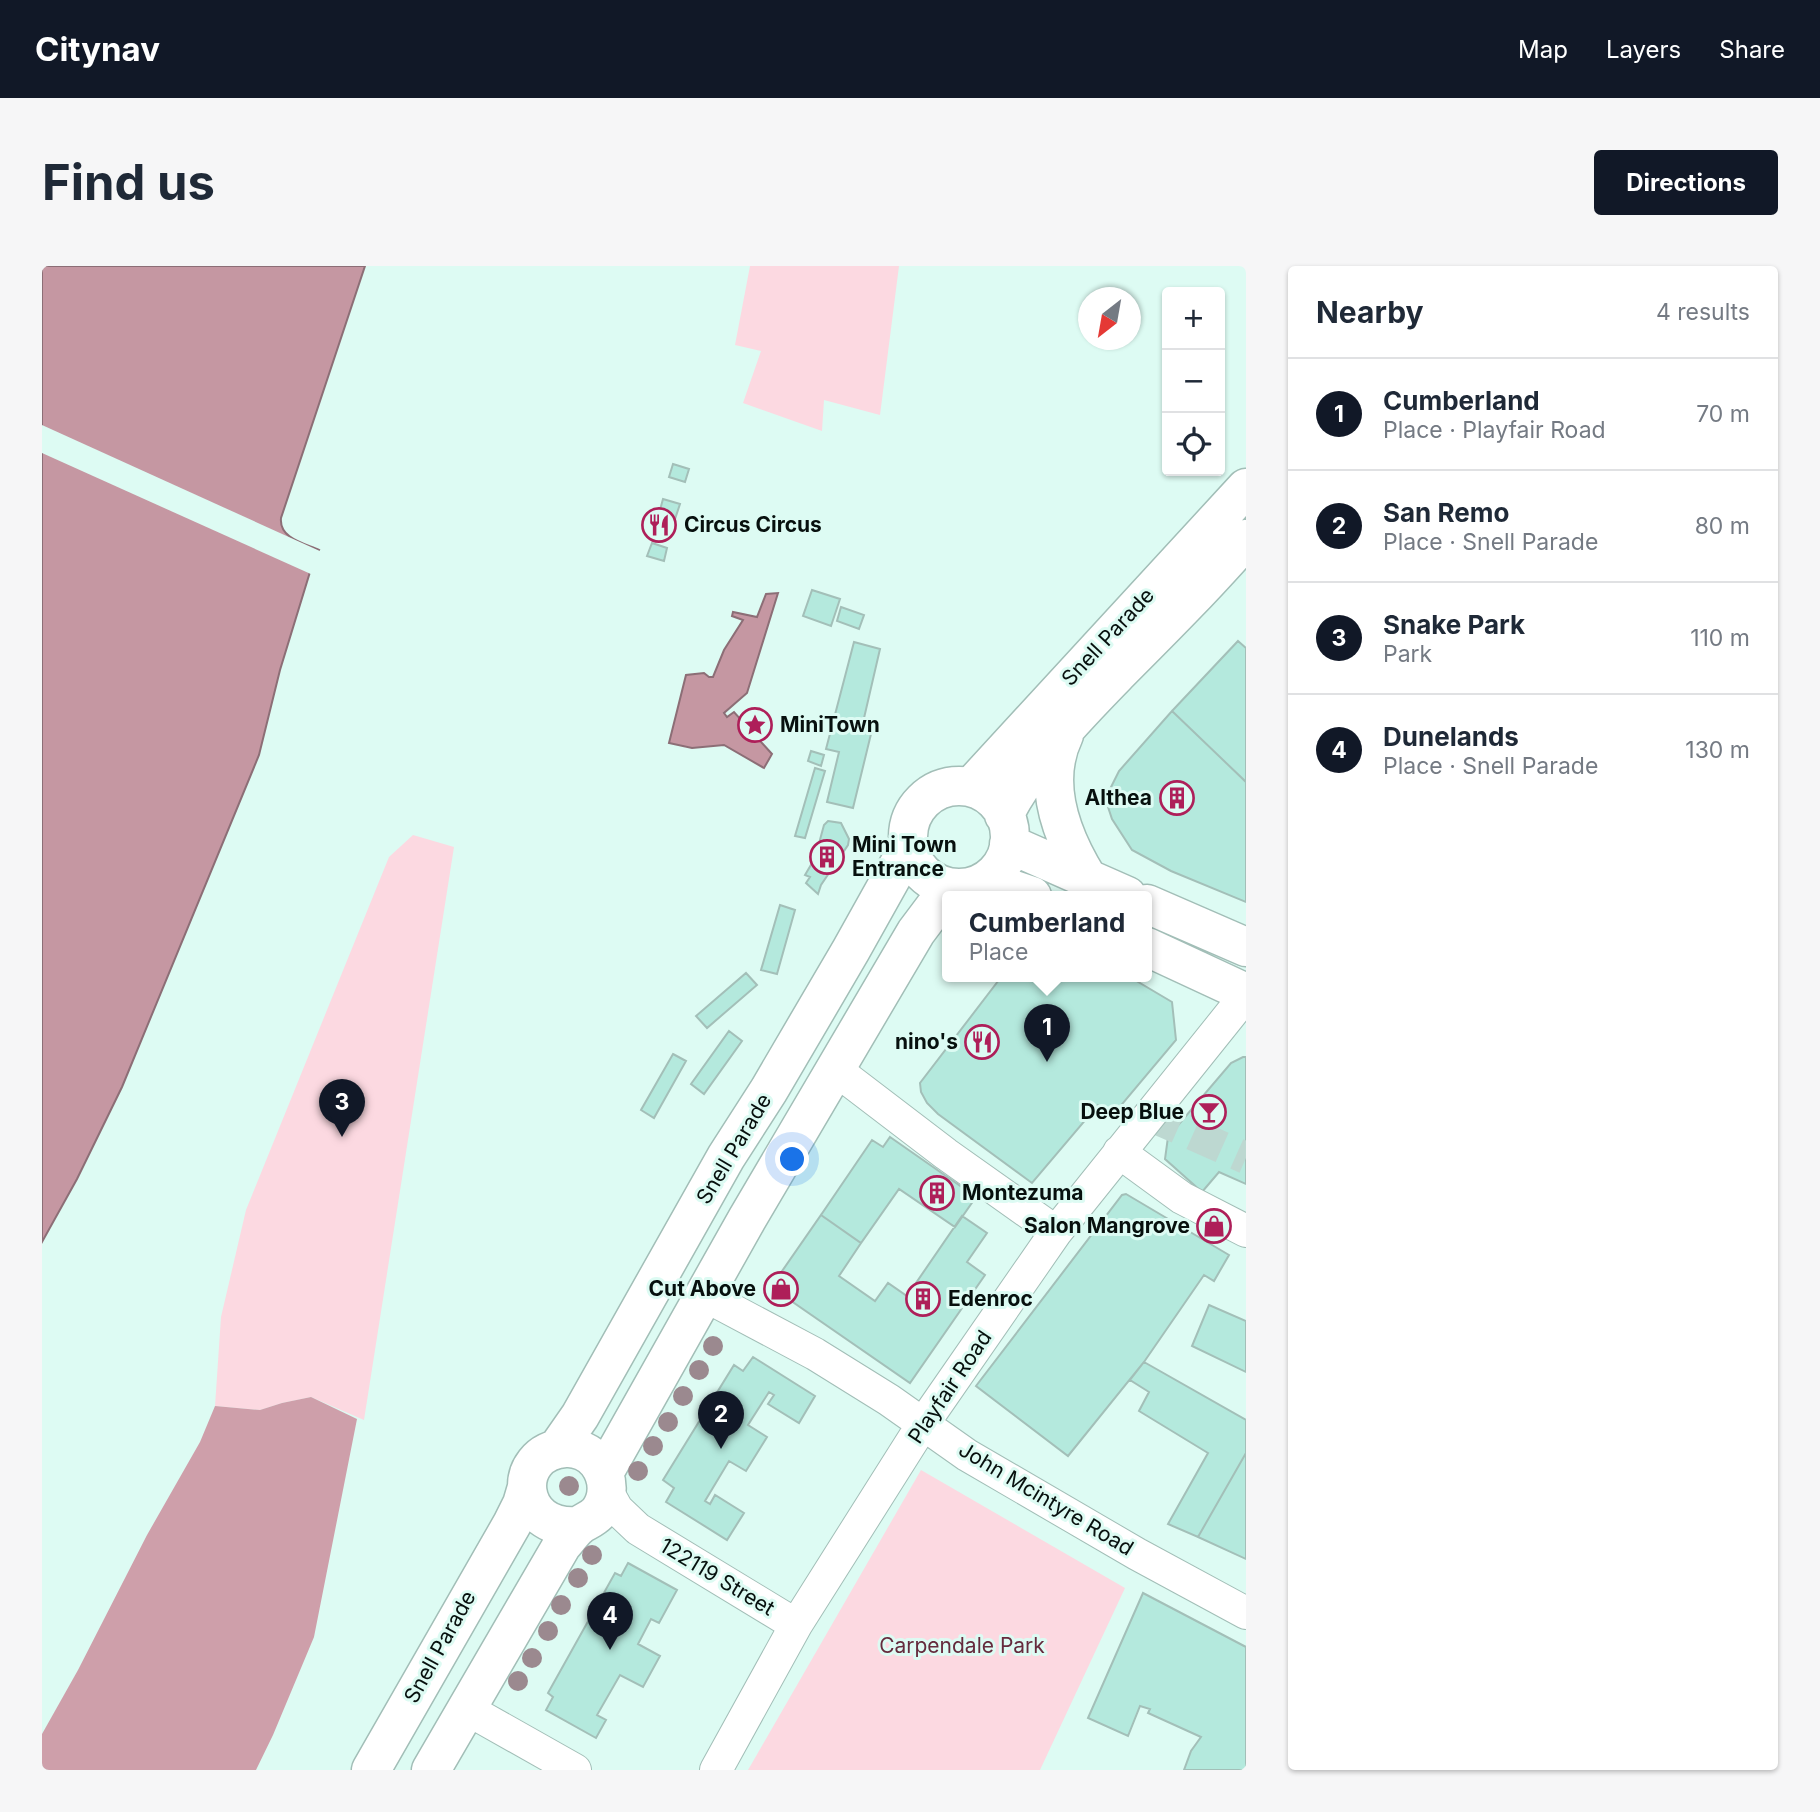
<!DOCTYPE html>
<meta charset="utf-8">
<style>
:root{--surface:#fff;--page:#f6f6f7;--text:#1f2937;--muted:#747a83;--line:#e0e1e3;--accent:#111827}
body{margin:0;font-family:Inter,sans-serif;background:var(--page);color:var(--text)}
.controls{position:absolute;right:21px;top:21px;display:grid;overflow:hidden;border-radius:7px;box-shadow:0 2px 5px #0004}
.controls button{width:63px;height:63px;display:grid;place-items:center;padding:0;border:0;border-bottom:2px solid var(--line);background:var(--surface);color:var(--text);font:35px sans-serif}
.compass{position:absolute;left:1036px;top:21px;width:63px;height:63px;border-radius:50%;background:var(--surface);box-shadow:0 2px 5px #0004;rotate:211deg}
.you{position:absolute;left:751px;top:894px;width:24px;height:24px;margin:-18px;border:5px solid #fff;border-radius:50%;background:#1a73e8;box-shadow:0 0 0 10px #1a73e833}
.badge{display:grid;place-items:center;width:46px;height:46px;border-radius:50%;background:var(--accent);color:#fff;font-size:23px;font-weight:700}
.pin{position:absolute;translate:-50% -58px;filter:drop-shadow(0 2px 4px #0008)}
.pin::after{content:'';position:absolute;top:37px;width:24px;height:21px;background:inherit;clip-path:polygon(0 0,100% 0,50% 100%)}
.popup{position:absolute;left:900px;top:625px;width:210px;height:91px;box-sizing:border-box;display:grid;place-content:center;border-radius:7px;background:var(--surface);filter:drop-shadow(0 2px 5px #0005);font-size:23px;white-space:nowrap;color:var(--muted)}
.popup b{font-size:26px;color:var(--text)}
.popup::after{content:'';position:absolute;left:50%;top:100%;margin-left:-14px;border:14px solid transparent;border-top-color:var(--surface)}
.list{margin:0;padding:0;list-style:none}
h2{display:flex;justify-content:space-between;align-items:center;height:91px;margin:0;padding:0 28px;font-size:30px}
h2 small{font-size:23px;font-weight:400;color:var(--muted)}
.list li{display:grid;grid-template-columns:46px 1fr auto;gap:21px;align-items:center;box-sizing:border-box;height:112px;padding:0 28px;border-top:2px solid var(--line)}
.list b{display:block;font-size:26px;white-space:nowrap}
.list p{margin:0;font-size:23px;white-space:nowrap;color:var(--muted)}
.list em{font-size:23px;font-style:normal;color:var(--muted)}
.icon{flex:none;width:38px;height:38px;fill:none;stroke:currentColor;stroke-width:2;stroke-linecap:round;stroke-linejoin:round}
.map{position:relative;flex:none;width:1204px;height:1504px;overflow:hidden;border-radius:7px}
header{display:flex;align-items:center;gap:42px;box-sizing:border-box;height:98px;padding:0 35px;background:var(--accent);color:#fff}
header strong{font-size:33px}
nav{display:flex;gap:38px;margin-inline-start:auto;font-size:24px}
.intro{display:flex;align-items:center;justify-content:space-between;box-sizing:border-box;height:168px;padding:0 42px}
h1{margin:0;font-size:49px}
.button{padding:18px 32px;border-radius:7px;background:var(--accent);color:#fff;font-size:24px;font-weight:700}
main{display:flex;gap:42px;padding:0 42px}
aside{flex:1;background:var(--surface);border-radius:7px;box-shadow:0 2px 5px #0004}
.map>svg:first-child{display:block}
.green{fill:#fcd9e1}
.forest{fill:#ce9faa}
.water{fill:#c597a2;stroke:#8c6e76;stroke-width:2}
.pier{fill:#ddfbf3}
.building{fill:#b4e9dd;stroke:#a3bfb8;stroke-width:2}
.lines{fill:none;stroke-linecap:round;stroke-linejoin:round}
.minor-tunnel{stroke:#bdd8d1;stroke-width:32;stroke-dasharray:32 16;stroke-linecap:butt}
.minor-casing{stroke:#a2beb7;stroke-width:34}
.major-casing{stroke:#a2beb7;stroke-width:41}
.minor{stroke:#fff;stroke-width:32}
.major{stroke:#fff;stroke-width:38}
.tree{fill:#9b898f}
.labels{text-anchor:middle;stroke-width:6;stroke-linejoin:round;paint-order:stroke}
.poi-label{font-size:21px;font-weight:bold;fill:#07100e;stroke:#ddfbf3;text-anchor:start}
.street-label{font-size:21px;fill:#07100e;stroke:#ddfbf3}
.park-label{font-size:21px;fill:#652b3d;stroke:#ddfbf3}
</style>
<header>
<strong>Citynav</strong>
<nav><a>Map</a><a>Layers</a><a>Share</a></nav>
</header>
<div class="intro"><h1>Find us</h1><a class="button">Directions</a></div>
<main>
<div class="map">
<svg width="1204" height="1504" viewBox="0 0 1204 1504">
<rect width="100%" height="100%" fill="#ddfbf3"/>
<path class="green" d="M708,0H857L838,149L782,134L780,165L701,137L719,85L693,79Z
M371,569L412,581L322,1154L269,1131L240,1137L218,1144L173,1140L179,1051L204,944L347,591Z
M879,1204L1083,1322L998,1504H706Z"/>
<path class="forest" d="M269,1131L315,1153L272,1371L231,1469L214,1504H0V1468L36,1404L105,1269L158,1176L173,1140L218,1144L240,1137Z"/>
<path class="water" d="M0,0H323L239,252C237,272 261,277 277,284L272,293L238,404L217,489L80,821L35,913L0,976Z
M736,327L705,427L682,447L685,451L692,446L730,488L722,502L682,479L650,482L627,477L644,409L662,407L667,411H671L682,384L701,354L690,350L691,346L715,351L724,328Z"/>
<path class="pier" d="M0,159L280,286L271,309L0,187Z"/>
<path class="building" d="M631,198L647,203L643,216L627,211Z
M621,233L638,238L631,259L615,255Z
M610,277L625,282L622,295L605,290Z
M770,324L798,333L789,360L761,350Z
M799,341L822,349L817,363L795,355Z
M1196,375L1204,382V516L1130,445Z
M812,376L838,383L819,465L829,468L811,542L785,536L797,486L784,483Z
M1130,445L1204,516V636L1129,605L1090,584L1070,553L1066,541L1068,523L1077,505Z
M769,485L782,489L779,500L766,495Z
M773,502L783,505L763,572L753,570Z
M786,555L799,557L807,573L806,579L779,619L776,628L764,617L768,611L763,609L773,592L782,559Z
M738,639L753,644L735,708L719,704Z
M704,707L715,719L665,762L654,750Z
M960,710H1086L1130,736L1134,774L1071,849L1056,839L990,917L896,848L885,837L879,826L878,817Z
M687,765L700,775L662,828L649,818Z
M631,788L644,795L612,852L599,844Z
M1201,791H1204V918L1177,906L1160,926L1123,893L1126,871L1189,797Z
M848,871L934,931L913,961L857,923L819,977L779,949L830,874L841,881Z
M1084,928L1187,989L1172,1015L1162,1009L1102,1096L1026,1190L934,1120L1080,929Z
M779,949L819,977L797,1010L833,1035L846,1017L865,1030L920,950L945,967L925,996L943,1009L868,1117L729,1021Z
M1167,1039L1204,1055V1106L1150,1080Z
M711,1091L773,1130L757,1157L726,1138L732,1129L727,1126L706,1159L725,1171L704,1205L687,1195L663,1235L668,1238L673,1229L702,1247L685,1274L624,1236L632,1222L621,1214L692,1099L701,1105Z
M1102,1096L1204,1154V1187L1156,1271L1126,1258L1166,1187L1097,1145L1107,1126L1088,1114Z
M1204,1187V1293L1156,1271Z
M586,1297L635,1324L617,1357L609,1353L596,1378L618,1390L601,1421L578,1409L555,1449L564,1454L554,1472L504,1444L511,1431L506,1427L573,1307L579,1310Z
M1101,1327L1204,1381V1504H1142L1149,1485L1159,1471L1106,1447L1108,1443L1098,1440L1086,1470L1046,1452Z"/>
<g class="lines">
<path class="minor-tunnel" d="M1107,849L1204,892"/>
<g class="minor-casing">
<path id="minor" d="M794,804L904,888L1014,966
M1077,886L1140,932L1204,965
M662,1029L773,1088L847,1134L925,1189L1095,1288L1204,1347
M565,1225L575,1243L596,1263L754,1359
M423,1442L533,1504
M674,1504L754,1359L881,1158L1014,966L1204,729"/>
</g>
<g class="major-casing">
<path id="major" d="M1022,469C999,517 1020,571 1046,613
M866 571a51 51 0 1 1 102 0a51 51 0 1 1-102 0Z
M929,521L1204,222
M962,549C990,495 1033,451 1075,408C1119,364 1163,320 1204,273
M967,578L1085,630
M946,615L990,630
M1105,638L1204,681
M1105,681L1204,727
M515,1183L538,1150L684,891L727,824L809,684L866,582
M562,1207L705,953L874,666L892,642L905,630
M329,1504L470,1258L480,1238L485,1221
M389,1504L520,1279C526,1273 531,1264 538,1259C544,1255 550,1253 556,1247C568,1232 567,1212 556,1197C549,1187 535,1181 523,1182C468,1186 473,1266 537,1260"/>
</g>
<use href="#minor" class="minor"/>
<use href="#major" class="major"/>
</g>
<g class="tree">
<circle cx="671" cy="1080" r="10"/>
<circle cx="657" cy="1104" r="10"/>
<circle cx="641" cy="1130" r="10"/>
<circle cx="626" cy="1156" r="10"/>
<circle cx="611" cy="1180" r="10"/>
<circle cx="596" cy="1205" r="10"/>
<circle cx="527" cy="1220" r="10"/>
<circle cx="550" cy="1289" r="10"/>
<circle cx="536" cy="1312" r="10"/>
<circle cx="519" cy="1339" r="10"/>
<circle cx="506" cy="1365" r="10"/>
<circle cx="490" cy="1392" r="10"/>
<circle cx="476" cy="1415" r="10"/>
</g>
<defs>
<g id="restaurant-ring" transform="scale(1.75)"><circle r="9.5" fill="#ddfbf3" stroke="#ae1f59" stroke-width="1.5"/><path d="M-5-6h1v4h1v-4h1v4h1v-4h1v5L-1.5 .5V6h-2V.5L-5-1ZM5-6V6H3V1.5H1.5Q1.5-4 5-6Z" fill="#ae1f59"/></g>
<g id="sight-ring" transform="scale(1.75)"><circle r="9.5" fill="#ddfbf3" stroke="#ae1f59" stroke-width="1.5"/><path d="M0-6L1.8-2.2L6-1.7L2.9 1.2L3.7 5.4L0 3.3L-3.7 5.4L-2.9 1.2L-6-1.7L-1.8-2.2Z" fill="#ae1f59"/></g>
<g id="building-ring" transform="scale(1.75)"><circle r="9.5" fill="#ddfbf3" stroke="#ae1f59" stroke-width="1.5"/><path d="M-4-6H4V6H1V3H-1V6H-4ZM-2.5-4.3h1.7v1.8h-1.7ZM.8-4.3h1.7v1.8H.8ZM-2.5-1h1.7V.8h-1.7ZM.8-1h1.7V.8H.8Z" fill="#ae1f59"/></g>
<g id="bar-ring" transform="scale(1.75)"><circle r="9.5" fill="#ddfbf3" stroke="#ae1f59" stroke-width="1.5"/><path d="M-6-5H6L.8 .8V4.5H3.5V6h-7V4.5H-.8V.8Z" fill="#ae1f59"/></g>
<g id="shop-ring" transform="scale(1.75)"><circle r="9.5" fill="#ddfbf3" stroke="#ae1f59" stroke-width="1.5"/><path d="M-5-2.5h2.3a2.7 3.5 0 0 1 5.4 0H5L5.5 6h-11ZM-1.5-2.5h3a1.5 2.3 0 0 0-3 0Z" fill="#ae1f59"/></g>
</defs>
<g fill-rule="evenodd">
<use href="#restaurant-ring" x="617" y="259"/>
<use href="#sight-ring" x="713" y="459"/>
<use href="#building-ring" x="1135" y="532"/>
<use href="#building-ring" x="785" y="591"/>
<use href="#restaurant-ring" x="940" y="776"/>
<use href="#bar-ring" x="1167" y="846"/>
<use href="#building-ring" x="895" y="927"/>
<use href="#shop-ring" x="1172" y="960"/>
<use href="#shop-ring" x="739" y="1023"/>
<use href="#building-ring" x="881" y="1033"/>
</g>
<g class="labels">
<g class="poi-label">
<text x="642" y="266">Circus Circus</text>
<text x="738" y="466">MiniTown</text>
<text x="1110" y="539" text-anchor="end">Althea</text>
<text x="810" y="586">Mini Town<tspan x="810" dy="24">Entrance</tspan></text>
<text x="916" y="783" text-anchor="end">nino's</text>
<text x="1142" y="853" text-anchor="end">Deep Blue</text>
<text x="920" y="934">Montezuma</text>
<text x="1148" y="967" text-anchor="end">Salon Mangrove</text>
<text x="714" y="1030" text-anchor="end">Cut Above</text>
<text x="906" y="1040">Edenroc</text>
</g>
<g class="street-label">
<text transform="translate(1066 371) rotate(-47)" y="7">Snell Parade</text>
<text transform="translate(692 883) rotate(-59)" y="7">Snell Parade</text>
<text transform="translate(908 1121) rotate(-56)" y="7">Playfair Road</text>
<text transform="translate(1004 1233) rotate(31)" y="7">John Mcintyre Road</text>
<text transform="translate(675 1311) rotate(31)" y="7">122119 Street</text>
<text transform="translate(398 1381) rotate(-61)" y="7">Snell Parade</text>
</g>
<g class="park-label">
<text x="920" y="1387">Carpendale Park</text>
</g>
</g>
</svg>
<div class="controls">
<button>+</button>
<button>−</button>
<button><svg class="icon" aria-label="locate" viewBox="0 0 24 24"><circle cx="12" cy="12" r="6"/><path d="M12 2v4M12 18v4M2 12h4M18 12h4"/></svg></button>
</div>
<svg class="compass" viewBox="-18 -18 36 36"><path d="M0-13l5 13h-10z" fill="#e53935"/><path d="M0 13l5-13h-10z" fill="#747a83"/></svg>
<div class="you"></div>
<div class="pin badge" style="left:1005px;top:796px">1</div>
<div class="popup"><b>Cumberland</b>Place</div>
<div class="pin badge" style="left:679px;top:1183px">2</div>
<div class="pin badge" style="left:300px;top:871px">3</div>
<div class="pin badge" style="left:568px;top:1384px">4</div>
</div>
<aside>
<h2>Nearby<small>4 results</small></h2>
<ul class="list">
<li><span class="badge">1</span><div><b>Cumberland</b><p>Place · Playfair Road</p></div><em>70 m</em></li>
<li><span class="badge">2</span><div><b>San Remo</b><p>Place · Snell Parade</p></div><em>80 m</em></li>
<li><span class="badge">3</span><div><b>Snake Park</b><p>Park</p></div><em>110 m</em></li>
<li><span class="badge">4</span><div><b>Dunelands</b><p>Place · Snell Parade</p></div><em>130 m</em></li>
</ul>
</aside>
</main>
